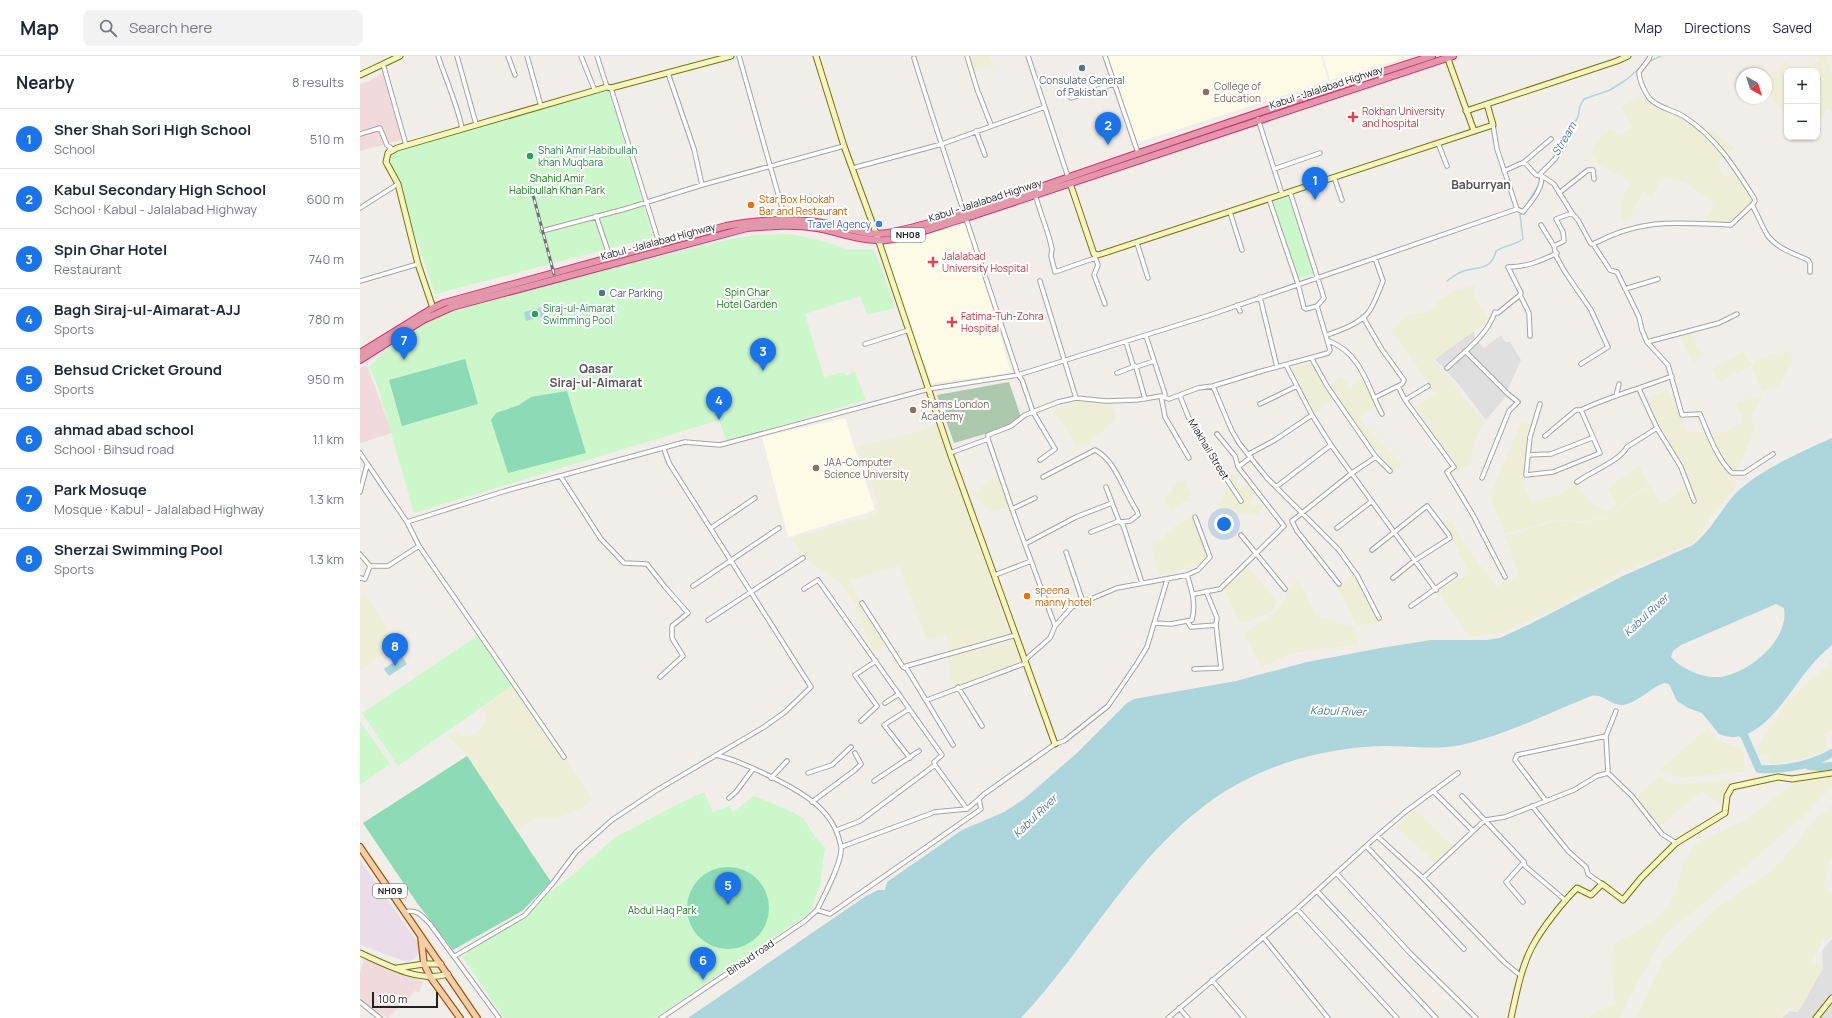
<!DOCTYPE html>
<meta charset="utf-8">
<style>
:root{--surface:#fff;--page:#f2f2f3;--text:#1f2937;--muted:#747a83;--line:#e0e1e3;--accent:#1a73e8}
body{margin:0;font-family:Manrope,sans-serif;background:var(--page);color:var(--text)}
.controls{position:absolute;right:12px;top:12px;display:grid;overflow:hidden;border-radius:8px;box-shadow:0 1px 3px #0004}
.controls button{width:36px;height:36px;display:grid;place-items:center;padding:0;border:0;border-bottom:1px solid var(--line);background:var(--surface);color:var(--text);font:20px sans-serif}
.compass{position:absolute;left:1376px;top:12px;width:36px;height:36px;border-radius:50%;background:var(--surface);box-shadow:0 1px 3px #0004;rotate:141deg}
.scale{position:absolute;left:12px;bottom:10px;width:66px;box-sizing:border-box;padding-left:4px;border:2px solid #222;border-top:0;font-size:11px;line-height:14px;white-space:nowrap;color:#222;-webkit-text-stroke:3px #fff;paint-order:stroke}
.you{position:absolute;left:864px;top:468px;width:14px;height:14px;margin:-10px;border:3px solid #fff;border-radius:50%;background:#1a73e8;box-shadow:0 0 0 6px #1a73e833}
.badge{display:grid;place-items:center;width:26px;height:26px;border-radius:50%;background:var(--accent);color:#fff;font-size:13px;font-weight:700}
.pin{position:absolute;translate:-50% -33px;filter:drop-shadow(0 1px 2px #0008)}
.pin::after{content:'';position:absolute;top:21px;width:14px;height:12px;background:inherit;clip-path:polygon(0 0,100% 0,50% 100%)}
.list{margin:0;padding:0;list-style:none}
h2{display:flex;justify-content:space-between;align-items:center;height:52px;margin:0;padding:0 16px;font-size:17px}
h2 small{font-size:13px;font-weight:400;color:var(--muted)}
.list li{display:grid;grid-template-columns:26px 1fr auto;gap:12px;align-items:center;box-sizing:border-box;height:60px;padding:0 16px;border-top:1px solid var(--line)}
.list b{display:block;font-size:15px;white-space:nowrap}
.list p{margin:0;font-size:13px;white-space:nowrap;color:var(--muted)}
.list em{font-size:13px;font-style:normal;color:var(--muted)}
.icon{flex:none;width:22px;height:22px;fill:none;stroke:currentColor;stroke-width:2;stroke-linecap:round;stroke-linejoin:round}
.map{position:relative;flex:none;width:1472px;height:962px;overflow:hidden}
header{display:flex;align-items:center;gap:24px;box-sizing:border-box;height:56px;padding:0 20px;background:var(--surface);border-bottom:1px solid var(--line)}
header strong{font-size:19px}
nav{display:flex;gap:22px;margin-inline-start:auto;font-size:14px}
.search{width:280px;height:36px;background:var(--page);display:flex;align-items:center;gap:10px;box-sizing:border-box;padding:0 14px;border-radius:8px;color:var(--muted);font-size:15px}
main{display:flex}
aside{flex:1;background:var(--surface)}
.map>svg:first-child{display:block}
.residential{fill:#e0dfdf}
.commercial{fill:#f0dadb}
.industrial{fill:#eadce8}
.education{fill:#fdfbe6}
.farmland{fill:#eeeed6}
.cemetery{fill:#acc9ae}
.park{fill:#cbf7cb}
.pitch{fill:#8ddab6}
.water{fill:#add5dc;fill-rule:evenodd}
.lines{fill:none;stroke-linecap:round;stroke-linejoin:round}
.stream{stroke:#add5dc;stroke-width:1.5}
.river{stroke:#add5dc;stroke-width:8}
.street-casing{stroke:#a3a3a3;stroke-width:5.5}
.secondary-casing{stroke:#73750c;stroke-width:7}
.primary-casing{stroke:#965b0a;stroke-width:8}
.highway-casing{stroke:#d13578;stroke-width:8}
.street{stroke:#fff;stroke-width:3.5}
.secondary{stroke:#f6f5c2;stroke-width:5}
.primary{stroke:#f7cea9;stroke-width:5.5}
.highway{stroke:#e397ab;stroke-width:6}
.rail-casing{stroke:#707070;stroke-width:3}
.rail{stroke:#fff;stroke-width:1.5;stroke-dasharray:4.5;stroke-linecap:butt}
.service-dot{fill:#5c6f8a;stroke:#fff;stroke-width:1.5}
.education-dot{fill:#8d6e63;stroke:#fff;stroke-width:1.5}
.health-dot{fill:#e0444e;stroke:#fff;stroke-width:1.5}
.leisure-dot{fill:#2e9e5b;stroke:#fff;stroke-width:1.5}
.food-dot{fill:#e8710a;stroke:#fff;stroke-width:1.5}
.shop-dot{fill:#3f7fe0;stroke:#fff;stroke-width:1.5}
.labels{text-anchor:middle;stroke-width:4;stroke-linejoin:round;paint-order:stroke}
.shield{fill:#fff;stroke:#646464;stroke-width:1}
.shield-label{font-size:9px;font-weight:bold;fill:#222}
.service-label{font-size:10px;fill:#4e5e75;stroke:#fff}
.education-label{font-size:10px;fill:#785e54;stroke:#fff;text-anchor:start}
.street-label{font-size:10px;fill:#222;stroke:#fff}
.health-label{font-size:10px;fill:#be3a42;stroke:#fff;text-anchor:start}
.leisure-label{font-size:10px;fill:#27864d;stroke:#fff;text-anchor:start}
.park-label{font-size:10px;fill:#147c13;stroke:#fff}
.food-label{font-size:10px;fill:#c56008;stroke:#fff;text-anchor:start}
.shop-label{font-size:10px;fill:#366cbe;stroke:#fff;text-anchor:end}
.water-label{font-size:11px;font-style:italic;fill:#4c7b9d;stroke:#fff}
.quarter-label{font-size:12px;font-weight:bold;fill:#555;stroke:#fff}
</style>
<header>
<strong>Map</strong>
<div class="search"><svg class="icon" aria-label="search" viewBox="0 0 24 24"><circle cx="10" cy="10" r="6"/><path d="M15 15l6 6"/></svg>Search here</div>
<nav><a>Map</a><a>Directions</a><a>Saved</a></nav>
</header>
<main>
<aside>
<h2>Nearby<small>8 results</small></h2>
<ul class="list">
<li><span class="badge">1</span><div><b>Sher Shah Sori High School</b><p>School</p></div><em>510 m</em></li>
<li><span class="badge">2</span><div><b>Kabul Secondary High School</b><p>School · Kabul - Jalalabad Highway</p></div><em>600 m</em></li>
<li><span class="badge">3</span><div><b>Spin Ghar Hotel</b><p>Restaurant</p></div><em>740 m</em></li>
<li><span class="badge">4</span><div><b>Bagh Siraj-ul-Aimarat-AJJ</b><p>Sports</p></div><em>780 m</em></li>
<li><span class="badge">5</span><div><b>Behsud Cricket Ground</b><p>Sports</p></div><em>950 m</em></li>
<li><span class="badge">6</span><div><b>ahmad abad school</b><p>School · Bihsud road</p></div><em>1.1 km</em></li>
<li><span class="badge">7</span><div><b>Park Mosuqe</b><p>Mosque · Kabul - Jalalabad Highway</p></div><em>1.3 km</em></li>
<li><span class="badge">8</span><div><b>Sherzai Swimming Pool</b><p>Sports</p></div><em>1.3 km</em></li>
</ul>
</aside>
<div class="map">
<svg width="1472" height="962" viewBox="0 0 1472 962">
<rect width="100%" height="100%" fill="#f1eee9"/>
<path class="residential" d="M1114,275L1115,283L1124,292L1141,279L1145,286H1150L1161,304L1147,335L1148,338L1126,364L1099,329L1075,303Z
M1472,883V962H1422L1430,955L1438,956L1463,912L1462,894Z"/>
<path class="commercial" d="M24,16L36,56L41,84L0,95V28L9,25Z
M7,309L32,377L0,387V312Z
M5,902L63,926L59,937L55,935L28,962L11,952L0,942V915Z"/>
<path class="industrial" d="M0,804L62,893L54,903L47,906L0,889Z"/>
<path class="education" d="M747,0H961L968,25L776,87Z
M963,0H1051L970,24Z
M606,164L625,224L613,228L624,225L651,317L572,327L553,282L521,187Z
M485,362L515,454L428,481L402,381Z"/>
<path class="farmland" d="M609,0H630L634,11L615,17Z
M1458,0H1466L1472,20V55L1468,52L1457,65V15H1427V64L1407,33L1415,16L1425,6L1438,12L1460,5Z
M1281,40L1291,47L1322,60L1344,76L1351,73L1375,92L1358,106L1364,121L1375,118L1390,140L1397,145L1373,167H1344L1354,148L1328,128L1302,121L1292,141L1283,135L1266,168L1261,161L1260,149L1269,128L1263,121L1242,111L1231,99L1235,86L1248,73L1260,78L1273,72L1261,51Z
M1115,229L1114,240L1130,263L1074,304L1124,366L1116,383L1110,404L1111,408L1092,419L1069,372L1056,351L1075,337L1059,315L1060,314L1031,275L1046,259L1067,256L1078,250L1075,246L1097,234Z
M1332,277L1336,289L1344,299L1333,308L1321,281Z
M1428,294L1433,308L1428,313L1419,330L1402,335L1392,312L1395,304Z
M1384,296L1392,309L1358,326L1352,313Z
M953,308L974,342L955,357L931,311Z
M1004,320L1017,348L1000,361L1007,372L1043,408L1033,415L998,372L971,328L981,321L990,331Z
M1308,334L1327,376H1365L1383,365L1376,347L1401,340V343L1391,361L1395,372L1378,414L1374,433L1351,461L1335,485L1274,512L1262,514L1240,530L1232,531L1195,554L1164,566L1142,577L1109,581L1077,535L1109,518L1091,480L1083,468L1091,465L1130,523L1137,530L1159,519L1144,480L1197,465L1226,467L1253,460L1271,443L1290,429L1301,448L1330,427L1286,342Z
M722,344L751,347L756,360L754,366L732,383L731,388H725L717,392L694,354Z
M1162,365L1172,369L1164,430L1171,445L1199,439L1215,428L1233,448L1247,455L1257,448L1247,433L1279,409L1288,429L1271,441L1253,459L1226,466L1197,463L1145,478L1130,443L1139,417Z
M577,368L649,578L589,595L586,579L567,584L539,510L489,524L506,558L527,588L514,597L496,552L481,527L450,506L431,482L506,462L519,455L514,434L501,403L498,390L509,388L554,377Z
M876,416L881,422L877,426L880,431L889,428L897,438L890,446L894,450L900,447L903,451L897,459L866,458L858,450L869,427L868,423Z
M639,418L650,451L630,456L612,438Z
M826,424L828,433L832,438L828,441L830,445H825L811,454L803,443L813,435L811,432L817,426Z
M833,459L849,498L841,508L798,519L792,484L803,482L809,474Z
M889,512L917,545L912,555L891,565H878L865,533Z
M996,516L1020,566L997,570L978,531Z
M938,523L957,560L995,572L998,588L933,597L902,611L883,578L915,556L925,543L928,533Z
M5,538L37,588L0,615V541Z
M653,584L661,607L593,632L588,601Z
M1472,605V674L1465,679L1467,695L1441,703L1411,708L1408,698L1395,701L1402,681L1427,645Z
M153,629L233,743L222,752L197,762L175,763L156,773L107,700L88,679L95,676L100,680L115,679L125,668L126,658L122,652Z
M1348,671L1356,683L1383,694L1385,715L1322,722L1300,714Z
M1472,711V731L1444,760L1345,846L1309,875L1300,887L1267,946L1261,962H1230L1235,956L1256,948L1251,911L1254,888L1288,869L1308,851L1315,838L1324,805L1337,786L1383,765L1446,718Z
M1299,721L1314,728H1325L1371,724L1361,746H1358L1342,735L1299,771L1275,742Z
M1472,749V802H1471L1463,828L1472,837V881L1463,883L1453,905L1463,912L1438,956L1428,951L1420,962H1276L1303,904L1358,851L1411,815L1434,790L1453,765Z
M1055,752L1095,793L1079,811L1037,771Z"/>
<path class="cemetery" d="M649,326L661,361L642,373L594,387L577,339Z"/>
<path class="park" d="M250,32L293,181L75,238L28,98Z
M929,141L955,217L938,223L912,146Z
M430,178L463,185L486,193H513L521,210L535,252L507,259L500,240L445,258L464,321L484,316L486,320L495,316L506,344L367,386L359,364L54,457L18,331L9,311L35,284L59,270L97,252L370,183L396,179Z
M117,580L153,629L38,710L2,657Z
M0,665L30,708L0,729Z
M344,736L353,756L369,750L373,756L394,740L426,753L443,762L456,782L465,791L460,830L449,857L295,962H144L103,902L109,895L166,861L187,838L214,818L254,782L318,748Z"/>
<path class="pitch" d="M105,303L118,348L42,370L29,324Z
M207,335L226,397L148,417L131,364L136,357L159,349L171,341Z
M107,700L191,826L162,855L93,894L57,847L3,767Z
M327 852a41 41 0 1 1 82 0a41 41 0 1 1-82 0Z"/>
<path class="water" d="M183,251L185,260L166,265L164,256Z
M1472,382V589C1464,596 1456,603 1450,611C1429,635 1399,695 1359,678L1342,657L1328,652L1317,645L1309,628L1304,627C1290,632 1277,647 1263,649C1250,650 1244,637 1231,640C1189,657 1146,679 1101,689C1076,694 1050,690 1025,690C961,691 894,711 844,750C769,807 725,894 661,962H328L506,840L518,834H525L527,826L602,774L644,756L664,743L717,697L767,647L774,643L876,625L947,606L1021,592L1071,584H1127L1140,582L1170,568L1263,520L1333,489C1351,475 1361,453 1376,437C1399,414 1443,395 1472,382ZM1416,548L1424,552C1430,584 1387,619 1358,621C1341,622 1322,613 1311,601L1313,595L1321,589Z
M42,600L47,608L29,620L24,613Z"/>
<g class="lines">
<path class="stream" d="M1288,6L1301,0
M1201,90L1218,61L1220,50L1224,43L1250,34L1266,24L1282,10
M1190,106L1195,100
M1087,225C1091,222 1096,218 1101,216C1116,210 1131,216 1136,195C1145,189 1154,190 1163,183L1160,159L1180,127L1179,119"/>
<path class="river" d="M1376,673L1384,679L1399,713C1425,714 1450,710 1472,697
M1449,710L1460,711L1472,710"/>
<g class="street-casing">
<path id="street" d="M78,0C86,24 97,48 102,72
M97,0L116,68
M148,0L155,19
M167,0L181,50
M221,0L235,35
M237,0L247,31
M379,0L424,159
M607,0L617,33L631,69
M668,0L708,121
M745,0L778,97
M1290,0L1289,3L1279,16C1279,24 1285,37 1290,43C1299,52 1313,54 1323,60C1355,80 1374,110 1394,142L1395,145L1392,149
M554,2C587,108 623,213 658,319L662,324L673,356L695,393L680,404
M23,8L46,89
M308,17L334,93L342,129
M251,32L300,190
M711,42L754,28
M898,63L922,138
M616,75L625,99
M0,78L20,72L27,89L31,92L28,96
M1078,87L1087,110
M1164,106L1176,119L1182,120L1194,128L1212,157L1196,163L1203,176L1204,185L1194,190L1196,200L1205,216L1231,254L1248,291L1221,308
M493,112L582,88L685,51
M914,113L960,97
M1144,115L1164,106L1191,83
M974,121L982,144
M1199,137L1228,114H1233L1234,123
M675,139L689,181L692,193L691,200L695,216L735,202
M909,143L938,228L944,252L946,253L957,250L964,242L930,136
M0,152L38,128
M1157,153L1163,156C1171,146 1185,131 1181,117L1195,103L1204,89
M870,156L882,194
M1212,157L1218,164L1231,188H1233L1250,214L1257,216L1279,261L1282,274L1287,286L1308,309L1322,359L1340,358C1349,379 1356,401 1372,417H1384L1413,398
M236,160L249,198
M1181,169L1194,190
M182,175L265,153L342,129L484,90
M777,187L788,222
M1233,188C1284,161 1317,167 1371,169L1392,149C1398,159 1402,171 1408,180C1418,193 1433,197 1448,204L1450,207V216
M735,201L738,209L734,219L745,248
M0,225L58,208
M680,225L716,342
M1265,233L1298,223
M1160,239L1169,257L1170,280
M900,241L917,311
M877,249L880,255
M1003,261L1021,292L1044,324L1042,328L1014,342
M967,279C981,274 1002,267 1010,254C1015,246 1019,235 1023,225L1015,202
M786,280L805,338L804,341
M969,285C1002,298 1007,330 1022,358
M766,286L773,309L776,311L785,343
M1287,286L1359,267L1377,258
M505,288L549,274
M1105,295L1148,338L1158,346L1149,355L1122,422
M952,303L967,330L1016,401L1030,415
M926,309L952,359L971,389L1076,534
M776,311L794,305
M1087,312C1104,296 1127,280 1135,256L1138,257L1160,239L1161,237L1148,211C1166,211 1181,205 1197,197
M757,317L775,310
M853,330L871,373L879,387L907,422L978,493L997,519L1019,562
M1038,330L1045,344L1094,411L1087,416L1113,459L1145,521
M1279,333L1297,372L1321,411L1334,445
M801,340L805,361L829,402
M820,340L832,370L881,445
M1256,340L1259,328
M1045,344L1068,330
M900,348L937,330
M1180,348L1170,381L1166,419L1193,416L1240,397L1221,354C1250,340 1282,332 1312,320
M857,378L875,400L878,411L891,401
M1185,380L1216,354H1221
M628,383L652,453L695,570
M0,397L47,466L145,435L325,386L360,389L569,333L658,319L850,259L1157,153L1137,93L1133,69
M590,397L628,383V379L651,370L665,359L698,346L716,342L746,345L777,344L801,340L809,343L838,332L853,330L902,315L968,297L970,294L957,250
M889,398L915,384L952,359
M1168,399L1191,398L1232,382
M201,421L241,483L264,507L287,508L305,531L328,557L312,570V582L323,600L300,621
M683,421L735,394C756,404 764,437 777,455L778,459L770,465L761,466
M1217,426C1230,416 1260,405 1267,391L1297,372
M746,431L759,465L763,469L782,527
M916,431L971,389
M0,436L7,409
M652,453L675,442
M351,472L395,442
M977,472L1012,445
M731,476L759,465
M881,479L925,533
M665,488L716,461L752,447
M59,490L204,701
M1012,494L1067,450L1089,479L1090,482L1054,505L1033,522
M706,496L723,546
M0,498L10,510
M635,519L671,505
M827,519L838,514L850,501L835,461
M0,522L5,523L10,510H28L59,490L47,466
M979,528L937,475L932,465L992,417L1016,401
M333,530L419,472
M444,533L458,524L582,699L574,706L575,709
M834,538L860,533L924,470L878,411
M502,547L543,611L547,613L593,689
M1051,550L1095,519
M348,564L443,502
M828,566L831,571L856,569
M665,604L690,582L695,570L712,551L757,532L827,519C832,534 836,548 832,564L811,568L794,567
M543,611L656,579
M834,613L861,612L856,569L857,562L846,535
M598,631L622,670
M567,644L666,607
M525,647L539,638
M549,653L524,669L550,702
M501,665L517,650L495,619L516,605
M356,699C382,705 441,733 459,751C471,762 478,775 481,791C483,805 464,840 457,854L470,858L621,753L619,743L623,739L695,688L704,685L748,650L776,609L787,591L807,524
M448,717L472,709L491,691
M1248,717L1246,680L1256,655
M411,722L427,705
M514,725L559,695
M1073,735L1112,774
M1102,740L1164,806L1165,810L1205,844
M369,742L376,736L393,713
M1186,745L1155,704L1157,699L1246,680
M452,746L495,714L501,708L495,697
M1172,750L1208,795L1226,811L1228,818L1242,828
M477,774L500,765L575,709L607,753
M1017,780L1045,756L1098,717
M481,791L575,756L607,753L619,743
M1007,791L1104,893
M977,818L1050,897L1116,962
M1063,822L1144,906L1161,920
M957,835L1076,962
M1163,846L1146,826L1164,806
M937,853L1037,962
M45,856C57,853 61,859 70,868L139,962
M903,881L968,962
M95,900L165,859L193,827L216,796L252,764L297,734L404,671L425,656L451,631L309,407L304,393
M852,924L884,962
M0,946L20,962
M819,952L828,962
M301,962L445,865L457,854
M808,962L937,853L1017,780L1063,822L1125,764L1145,761L1186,745L1214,734L1237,720L1248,717L1272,740L1302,778L1316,787"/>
</g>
<g class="secondary-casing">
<path id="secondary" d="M456,0L484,90L516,177L590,397L695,688
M1089,0V6L1114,75
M0,19L40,0
M1106,55L1257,5L1268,0
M710,127L734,198L738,199L1133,69L1127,48
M73,252L58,208L38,128L26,106L28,97L37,92L247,31L251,32L371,0
M0,897C27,909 59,927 88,918
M37,912L64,908H81
M1151,962C1156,939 1161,912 1172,891C1182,872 1202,847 1217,832L1231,839L1242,828L1263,844L1281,822L1316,787L1365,757L1367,740L1372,731L1418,721L1432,723L1472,717
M1456,962L1472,942"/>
</g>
<g class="primary-casing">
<path id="primary" d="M0,791L117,962
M61,881L64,908L71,922L100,962"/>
</g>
<g class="highway-casing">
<path id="highway" d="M0,297L73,252L84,247L366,170C396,164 426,162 457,166C481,170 509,182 534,176C603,160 671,134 738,111C849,73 960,36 1072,0
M0,304L63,264L92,251L387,172C410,170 433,168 457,172C479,176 504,186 526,184C549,182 583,168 606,162L1093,0"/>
</g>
<use href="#street" class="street"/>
<use href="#secondary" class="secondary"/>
<use href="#primary" class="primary"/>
<use href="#highway" class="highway"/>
<g class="rail-casing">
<path id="rail" d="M172,135L194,218"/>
</g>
<use href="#rail" class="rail"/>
</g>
<g class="service-dot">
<circle cx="722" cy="12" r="4"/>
<circle cx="242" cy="237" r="4"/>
</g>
<g class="education-dot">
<circle cx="846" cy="36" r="4"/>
<circle cx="553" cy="354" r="4"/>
<circle cx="456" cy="412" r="4"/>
</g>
<g class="health-dot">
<path d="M991 55h4v4h4v4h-4v4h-4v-4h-4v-4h4z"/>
<path d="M571 200h4v4h4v4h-4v4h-4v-4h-4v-4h4z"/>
<path d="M590 260h4v4h4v4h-4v4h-4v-4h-4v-4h4z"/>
</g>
<g class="leisure-dot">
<circle cx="170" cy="100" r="4"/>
<circle cx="175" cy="258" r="4"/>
</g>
<g class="food-dot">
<circle cx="391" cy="149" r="4"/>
<circle cx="667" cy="540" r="4"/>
</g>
<circle class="shop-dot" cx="519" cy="168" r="4"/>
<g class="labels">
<g class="shield">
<rect x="531" y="172" width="34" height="14" rx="3"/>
<rect x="13" y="828" width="34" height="14" rx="3"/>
</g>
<g class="shield-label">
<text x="548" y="182">NH08</text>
<text x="30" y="838">NH09</text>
</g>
<g class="service-label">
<text x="722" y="28">Consulate General<tspan x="722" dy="12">of Pakistan</tspan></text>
<text x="250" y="241" text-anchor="start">Car Parking</text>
</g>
<g class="education-label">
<text x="854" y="34">College of<tspan x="854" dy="12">Education</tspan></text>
<text x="561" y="352">Shams London<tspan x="561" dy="12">Academy</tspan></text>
<text x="464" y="410">JAA-Computer<tspan x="464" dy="12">Science University</tspan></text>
</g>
<g class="street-label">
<text transform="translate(966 31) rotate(-18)" y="4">Kabul - Jalalabad Highway</text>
<text transform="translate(625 144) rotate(-18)" y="4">Kabul - Jalalabad Highway</text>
<text transform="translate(298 185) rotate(-15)" y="4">Kabul - Jalalabad Highway</text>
<text transform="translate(849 393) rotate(59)" y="4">Miakhail Street</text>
<text transform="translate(390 901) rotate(-34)" y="4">Bihsud road</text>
</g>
<g class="health-label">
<text x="1002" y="59">Rokhan University<tspan x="1002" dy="12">and hospital</tspan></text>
<text x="582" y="204">Jalalabad<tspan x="582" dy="12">University Hospital</tspan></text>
<text x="601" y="264">Fatima-Tuh-Zohra<tspan x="601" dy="12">Hospital</tspan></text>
</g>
<g class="leisure-label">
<text x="178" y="98">Shahi Amir Habibullah<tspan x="178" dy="12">khan Muqbara</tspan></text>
<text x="183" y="256">Siraj-ul-Aimarat<tspan x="183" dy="12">Swimming Pool</tspan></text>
</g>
<g class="park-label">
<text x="197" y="126">Shahid Amir<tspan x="197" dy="12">Habibullah Khan Park</tspan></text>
<text x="387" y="240">Spin Ghar<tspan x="387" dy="12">Hotel Garden</tspan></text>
<text x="302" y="858">Abdul Haq Park</text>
</g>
<g class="food-label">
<text x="399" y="147">Star Box Hookah<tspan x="399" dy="12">Bar and Restaurant</tspan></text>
<text x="675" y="538">speena<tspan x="675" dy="12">manny hotel</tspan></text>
</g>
<g class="shop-label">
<text x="511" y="172">Travel Agency</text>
</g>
<g class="water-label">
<text transform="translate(1204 83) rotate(-59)" y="4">Stream</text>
<text transform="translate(1286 559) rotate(-43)" y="4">Kabul River</text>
<text transform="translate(978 655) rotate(2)" y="4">Kabul River</text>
<text transform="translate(675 760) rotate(-44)" y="4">Kabul River</text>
</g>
<g class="quarter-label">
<text x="1121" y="133">Baburryan</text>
<text x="236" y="317">Qasar<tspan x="236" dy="14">Siraj-ul-Aimarat</tspan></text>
</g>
</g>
</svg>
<div class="controls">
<button>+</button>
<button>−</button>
</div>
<svg class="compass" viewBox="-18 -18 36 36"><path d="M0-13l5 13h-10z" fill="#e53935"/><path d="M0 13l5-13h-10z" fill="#747a83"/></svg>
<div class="scale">100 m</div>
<div class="you"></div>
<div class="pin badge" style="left:955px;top:144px">1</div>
<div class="pin badge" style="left:748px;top:89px">2</div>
<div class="pin badge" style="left:403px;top:315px">3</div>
<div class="pin badge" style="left:359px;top:364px">4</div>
<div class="pin badge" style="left:368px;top:849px">5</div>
<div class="pin badge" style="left:343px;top:924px">6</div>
<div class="pin badge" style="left:44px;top:304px">7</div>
<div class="pin badge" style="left:35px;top:610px">8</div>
</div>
</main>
